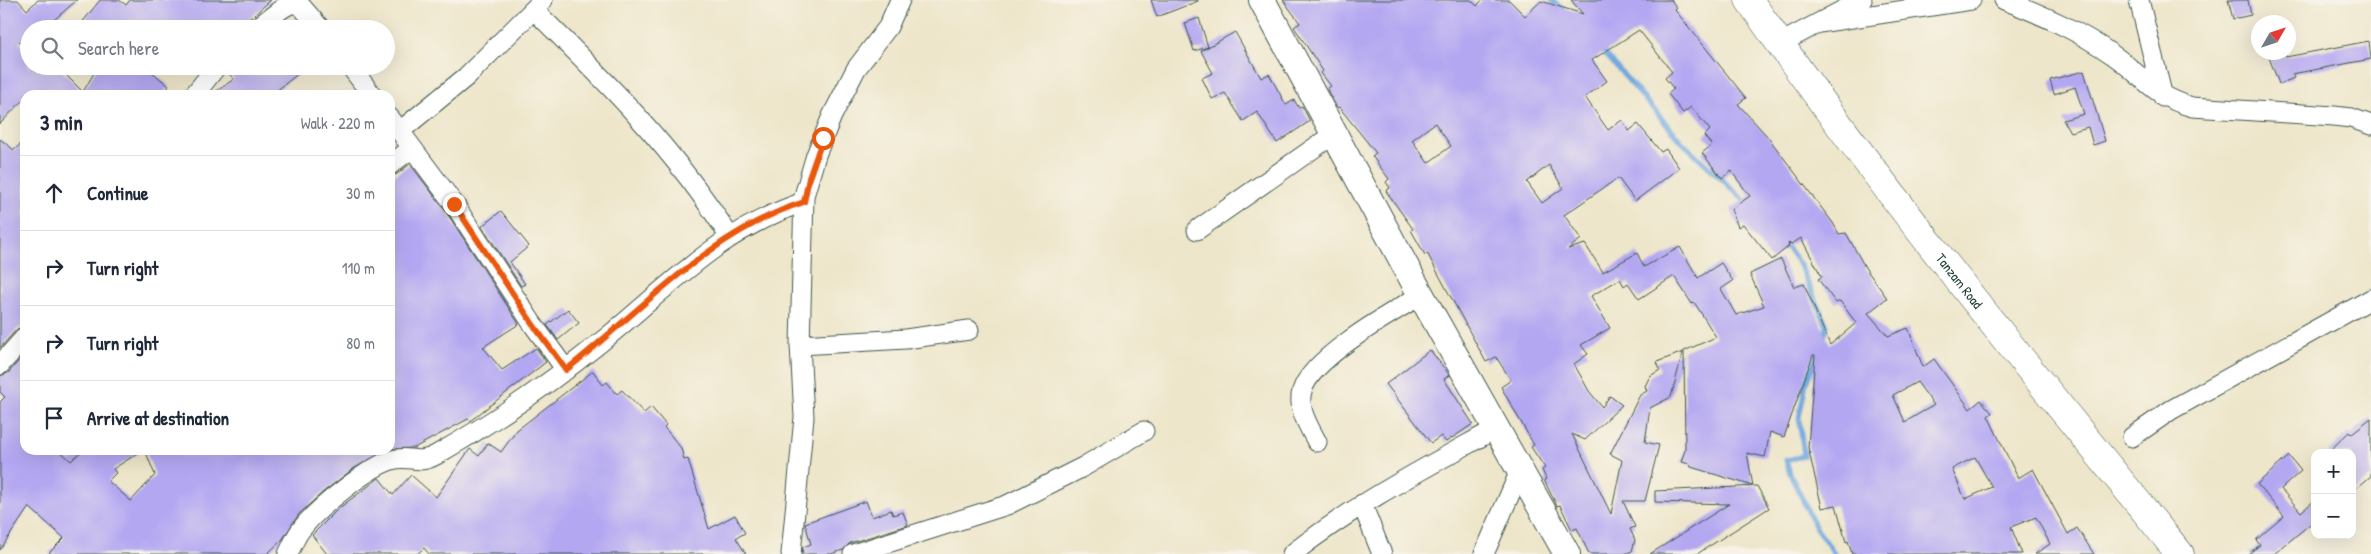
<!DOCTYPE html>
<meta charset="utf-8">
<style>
:root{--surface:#fff;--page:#f2f2f3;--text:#1f2937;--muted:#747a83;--line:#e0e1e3}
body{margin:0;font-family:"Patrick Hand",sans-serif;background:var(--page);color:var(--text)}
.controls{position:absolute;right:15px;bottom:15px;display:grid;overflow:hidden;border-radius:10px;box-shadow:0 5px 20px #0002}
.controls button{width:45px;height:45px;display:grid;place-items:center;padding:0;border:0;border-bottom:1px solid var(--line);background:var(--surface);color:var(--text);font:25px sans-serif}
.compass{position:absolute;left:2251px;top:15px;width:45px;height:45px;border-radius:50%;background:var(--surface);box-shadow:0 5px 20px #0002;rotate:51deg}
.stop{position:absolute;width:15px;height:15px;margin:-11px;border:4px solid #ea580c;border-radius:50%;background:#fff}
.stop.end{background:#ea580c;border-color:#fff;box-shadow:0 1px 5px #0008}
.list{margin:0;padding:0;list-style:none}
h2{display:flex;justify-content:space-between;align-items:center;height:65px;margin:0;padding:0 20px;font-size:21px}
h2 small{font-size:16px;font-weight:400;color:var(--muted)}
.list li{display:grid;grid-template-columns:32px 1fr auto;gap:15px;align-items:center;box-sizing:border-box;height:75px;padding:0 20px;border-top:1px solid var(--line)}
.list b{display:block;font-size:19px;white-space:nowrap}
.list em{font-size:16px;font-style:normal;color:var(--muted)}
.icon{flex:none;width:28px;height:28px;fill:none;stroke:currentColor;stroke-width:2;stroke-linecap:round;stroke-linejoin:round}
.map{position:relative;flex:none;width:2371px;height:554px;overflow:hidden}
.search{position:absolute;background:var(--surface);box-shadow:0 5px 20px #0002;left:20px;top:20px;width:375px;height:55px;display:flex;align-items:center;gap:12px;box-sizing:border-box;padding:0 18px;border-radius:28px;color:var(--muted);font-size:19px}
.panel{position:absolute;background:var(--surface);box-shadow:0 5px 20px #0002;left:20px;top:90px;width:375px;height:365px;border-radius:15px}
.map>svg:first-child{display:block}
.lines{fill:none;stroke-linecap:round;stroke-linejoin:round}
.stream{stroke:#70a8df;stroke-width:5}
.building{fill:#b4a7f2;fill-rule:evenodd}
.minor-casing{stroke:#3e564a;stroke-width:21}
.secondary-casing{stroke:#3e564a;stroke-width:28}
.trunk-casing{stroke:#3e564a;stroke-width:29}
.minor{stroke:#fff;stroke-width:19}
.secondary{stroke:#fff;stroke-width:26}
.trunk{stroke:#fff;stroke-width:28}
.route{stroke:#ea580c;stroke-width:6}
.labels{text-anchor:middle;stroke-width:5;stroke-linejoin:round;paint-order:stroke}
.street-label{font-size:14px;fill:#1f3d34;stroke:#f7f3e8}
</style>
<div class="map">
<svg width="2371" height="554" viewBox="0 0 2371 554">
<rect width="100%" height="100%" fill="#f7f3e8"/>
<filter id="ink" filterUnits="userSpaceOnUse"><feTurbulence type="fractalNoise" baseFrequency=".02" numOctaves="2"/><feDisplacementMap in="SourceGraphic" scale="10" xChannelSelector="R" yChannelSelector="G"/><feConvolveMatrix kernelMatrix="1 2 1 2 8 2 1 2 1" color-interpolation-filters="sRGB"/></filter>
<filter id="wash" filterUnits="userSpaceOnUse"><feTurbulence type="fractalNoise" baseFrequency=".0096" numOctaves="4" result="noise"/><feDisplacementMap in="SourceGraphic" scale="20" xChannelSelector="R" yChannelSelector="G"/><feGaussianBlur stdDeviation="1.12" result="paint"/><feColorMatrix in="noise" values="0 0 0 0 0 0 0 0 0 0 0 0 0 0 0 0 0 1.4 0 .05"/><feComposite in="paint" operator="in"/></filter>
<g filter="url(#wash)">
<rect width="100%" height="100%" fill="#eee6ca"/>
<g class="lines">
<path class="stream" d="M1551,0L1566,12
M1601,49L1682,142L1748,204
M1784,243L1800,265L1827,326L1824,338
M1817,355L1806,383L1799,418L1804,456L1786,460L1790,473L1816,528L1835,554"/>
</g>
<g id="blocks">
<path class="building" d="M0,0H18L27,10L38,0H77L46,27L42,21L33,29H29V33L19,42L29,53V66H57L83,92L98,66H145L169,86L162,95H25V98L0,124Z
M100,0H119L126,5L130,0H271L248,20L244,29H77Z
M1151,0H1198V1L1157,17Z
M1283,0H1471L1477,6L1482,0H1509L1525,16L1541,1L1583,14L1571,0H1671L1677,8L1675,10L1746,98L1738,104L1767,136L1833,223L1839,234L1846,233L1866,269L1887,298L1868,313L1888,336L1908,328L1923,367L1934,359L1970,409L1981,400L1992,413L1988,416L2018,478L2033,469L2068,534L2077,528L2094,554H2035L2050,544L2036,517L2011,527L2022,554H1852L1848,541L1846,542L1836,505L1822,508L1808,447L1815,355H1813L1784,437L1770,432L1765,457L1747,453L1753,486L1691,467L1690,464L1681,462L1685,450L1684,351L1716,337L1694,302L1692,304L1674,276L1639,299L1628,283L1624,286L1620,279L1591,296L1610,328L1581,345L1588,354L1574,364L1589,391L1602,407L1610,396L1622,405L1585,440L1572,434L1611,514L1622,460L1610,454L1640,395L1647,391L1645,386L1650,376L1660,370L1657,362L1683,352L1671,397L1650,408L1645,442L1659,445L1645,501H1623L1635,527L1630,529L1635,540L1632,551L1625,554H1589L1577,528L1572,530L1560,505L1557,506L1544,480L1546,479L1542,470L1545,468L1531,447L1534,445L1501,387L1511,380L1496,357L1486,362L1427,253L1425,255L1411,230L1413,229L1386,191L1390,188L1386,182L1389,179L1372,156L1376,153L1339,107L1337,108L1327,89L1331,86L1321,73L1323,71L1294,27L1300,23ZM1639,30L1672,72L1665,78L1674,89L1668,94L1683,113L1691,107L1710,130L1704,136L1712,145L1702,153L1722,178L1731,171L1750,196L1731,209L1738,227L1743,224L1772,260L1789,246L1788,243L1792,244L1801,238L1822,277L1818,279L1836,303L1840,301L1856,323L1830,345L1804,284L1794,287L1781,259L1750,274L1764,306L1736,315L1721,289L1733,281L1721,263L1698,278L1680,247L1644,267L1637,253L1603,272L1585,244L1568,249L1581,239L1564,215L1618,178L1635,201L1679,168L1666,149L1661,152L1638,124L1629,131L1622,120L1608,130L1585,97L1607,81L1592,60ZM1435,123L1451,146L1428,163L1412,140ZM1549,165L1563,188L1542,203L1527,182ZM1917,382L1934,405L1905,422L1893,395ZM1975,457L1992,487L1965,499L1952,469Z
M2228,0H2248L2251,15L2233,19Z
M1199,18L1208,47L1235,32L1261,78L1269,74L1286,105L1294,100L1299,108L1302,106L1310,121L1277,143L1257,112L1243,121L1225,93L1212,99L1202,78L1213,73L1201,51L1208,47L1194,51L1185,23Z
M2369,41L2371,59L2292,74L2294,78L2279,84L2267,52H2285L2286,57Z
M237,66H308L271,95H211L234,79L228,73Z
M2084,71L2105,141L2093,145L2088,127L2070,132L2063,120L2084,114L2075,87L2054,94L2050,80Z
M0,139L14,150L25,140V326L17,329L0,348Z
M410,164L445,210L519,324L483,347L502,370L536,348L546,362L470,421L468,419L414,448L390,449V176L397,174Z
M501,211L529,246L510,262L525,284L521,286L482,226Z
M568,309L579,323L558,340L547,325Z
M1430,350L1448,373L1449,375L1444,379L1473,424L1446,442L1441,436L1431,443L1386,384Z
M25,354V450H59L71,461L83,450H143L113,469L116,473L108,481L131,501L155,475L145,450H387L353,469L323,492L299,514L282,540L267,554H48L64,538L29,507L0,550V402L5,397L0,392V376L8,373Z
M593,371L603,385L607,382L617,394L622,390L644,413L651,407L666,425L664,427L681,448L684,460L688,459L709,529L735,515L745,533L736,538L746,554H429L424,548L417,554H327L312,535L338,509L379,478L393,495L411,475L436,497L470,449L479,456L488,443L501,452L517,430Z
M2371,418V476L2352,492V453H2327L2349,432L2351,434Z
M2289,456L2301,471L2281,489L2301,512L2315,500V520L2274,554H2248L2260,545L2256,540L2284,516L2257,484Z
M1757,486L1769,508L1697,554H1650L1729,504L1655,502V491Z
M866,501L872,517L891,510L893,515L903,512L908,525L850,543L843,550L831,554H802L803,547L811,544L805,523Z"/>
</g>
</g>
<g filter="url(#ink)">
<use href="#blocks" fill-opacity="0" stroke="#3e564a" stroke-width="1"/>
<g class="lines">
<g class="minor-casing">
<path id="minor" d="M2004,0C2043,15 2079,31 2113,55C2145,77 2151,95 2192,107L2334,116L2351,118L2371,125
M2139,0L2163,97
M535,11C606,81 676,151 729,236
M1819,23L1971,0
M255,29L283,8L292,3L301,6L321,29
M1779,44L1862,0
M350,66L372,95
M194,95L217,66
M390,118L454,204L532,323L566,370
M400,131L466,77L543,0
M390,165L412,148
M1197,230L1334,134
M800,345L906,339L969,330
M0,365L25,337
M2132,437L2171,410L2371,299
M1317,442C1309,427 1297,408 1302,391C1311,358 1391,313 1421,295
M1362,504L1382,554
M288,554C292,546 295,538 300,531C314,511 372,463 396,459C413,456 418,465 436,455C494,422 549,384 601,342C668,288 719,230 804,202
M791,554L804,417L800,345L804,196L816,155L832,116L856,69L888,27L900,0
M853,554L1007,505L1083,467L1144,431
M1292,554C1355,504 1427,467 1497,428
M1484,554L1520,471"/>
</g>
<g class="secondary-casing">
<path id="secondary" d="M1262,0L1421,295L1567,554"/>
</g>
<g class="trunk-casing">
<g id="trunk">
<path id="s1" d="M1749,0C1883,192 2032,373 2180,554"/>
</g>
</g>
<use href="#minor" class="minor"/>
<use href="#secondary" class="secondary"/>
<use href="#trunk" class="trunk"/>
</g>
</g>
<g class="lines" filter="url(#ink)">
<path class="route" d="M454,204L532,323L566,370C642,310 710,232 804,202L809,178L823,138"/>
</g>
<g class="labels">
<g class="street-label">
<text dy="5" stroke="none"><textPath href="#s1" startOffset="351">Tanzam Road</textPath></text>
</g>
</g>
</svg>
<div class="controls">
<button>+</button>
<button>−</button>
</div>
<svg class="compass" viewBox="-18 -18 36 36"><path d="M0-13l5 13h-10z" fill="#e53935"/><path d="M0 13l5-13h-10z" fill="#747a83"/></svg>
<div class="stop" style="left:823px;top:138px"></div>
<div class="stop end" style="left:454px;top:204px"></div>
<div class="search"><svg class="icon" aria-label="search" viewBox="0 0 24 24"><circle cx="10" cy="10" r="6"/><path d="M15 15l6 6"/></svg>Search here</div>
<section class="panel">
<h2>3 min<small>Walk · 220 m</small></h2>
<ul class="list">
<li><svg class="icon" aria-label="ahead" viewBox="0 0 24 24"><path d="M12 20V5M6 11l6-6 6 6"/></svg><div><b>Continue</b></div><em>30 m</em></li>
<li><svg class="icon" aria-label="right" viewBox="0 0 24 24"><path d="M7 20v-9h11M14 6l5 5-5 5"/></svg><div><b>Turn right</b></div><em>110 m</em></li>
<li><svg class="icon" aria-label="right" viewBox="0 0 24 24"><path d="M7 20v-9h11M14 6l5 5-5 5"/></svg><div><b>Turn right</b></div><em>80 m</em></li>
<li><svg class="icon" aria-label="arrive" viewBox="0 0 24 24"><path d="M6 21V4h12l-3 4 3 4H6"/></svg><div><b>Arrive at destination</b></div></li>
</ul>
</section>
</div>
